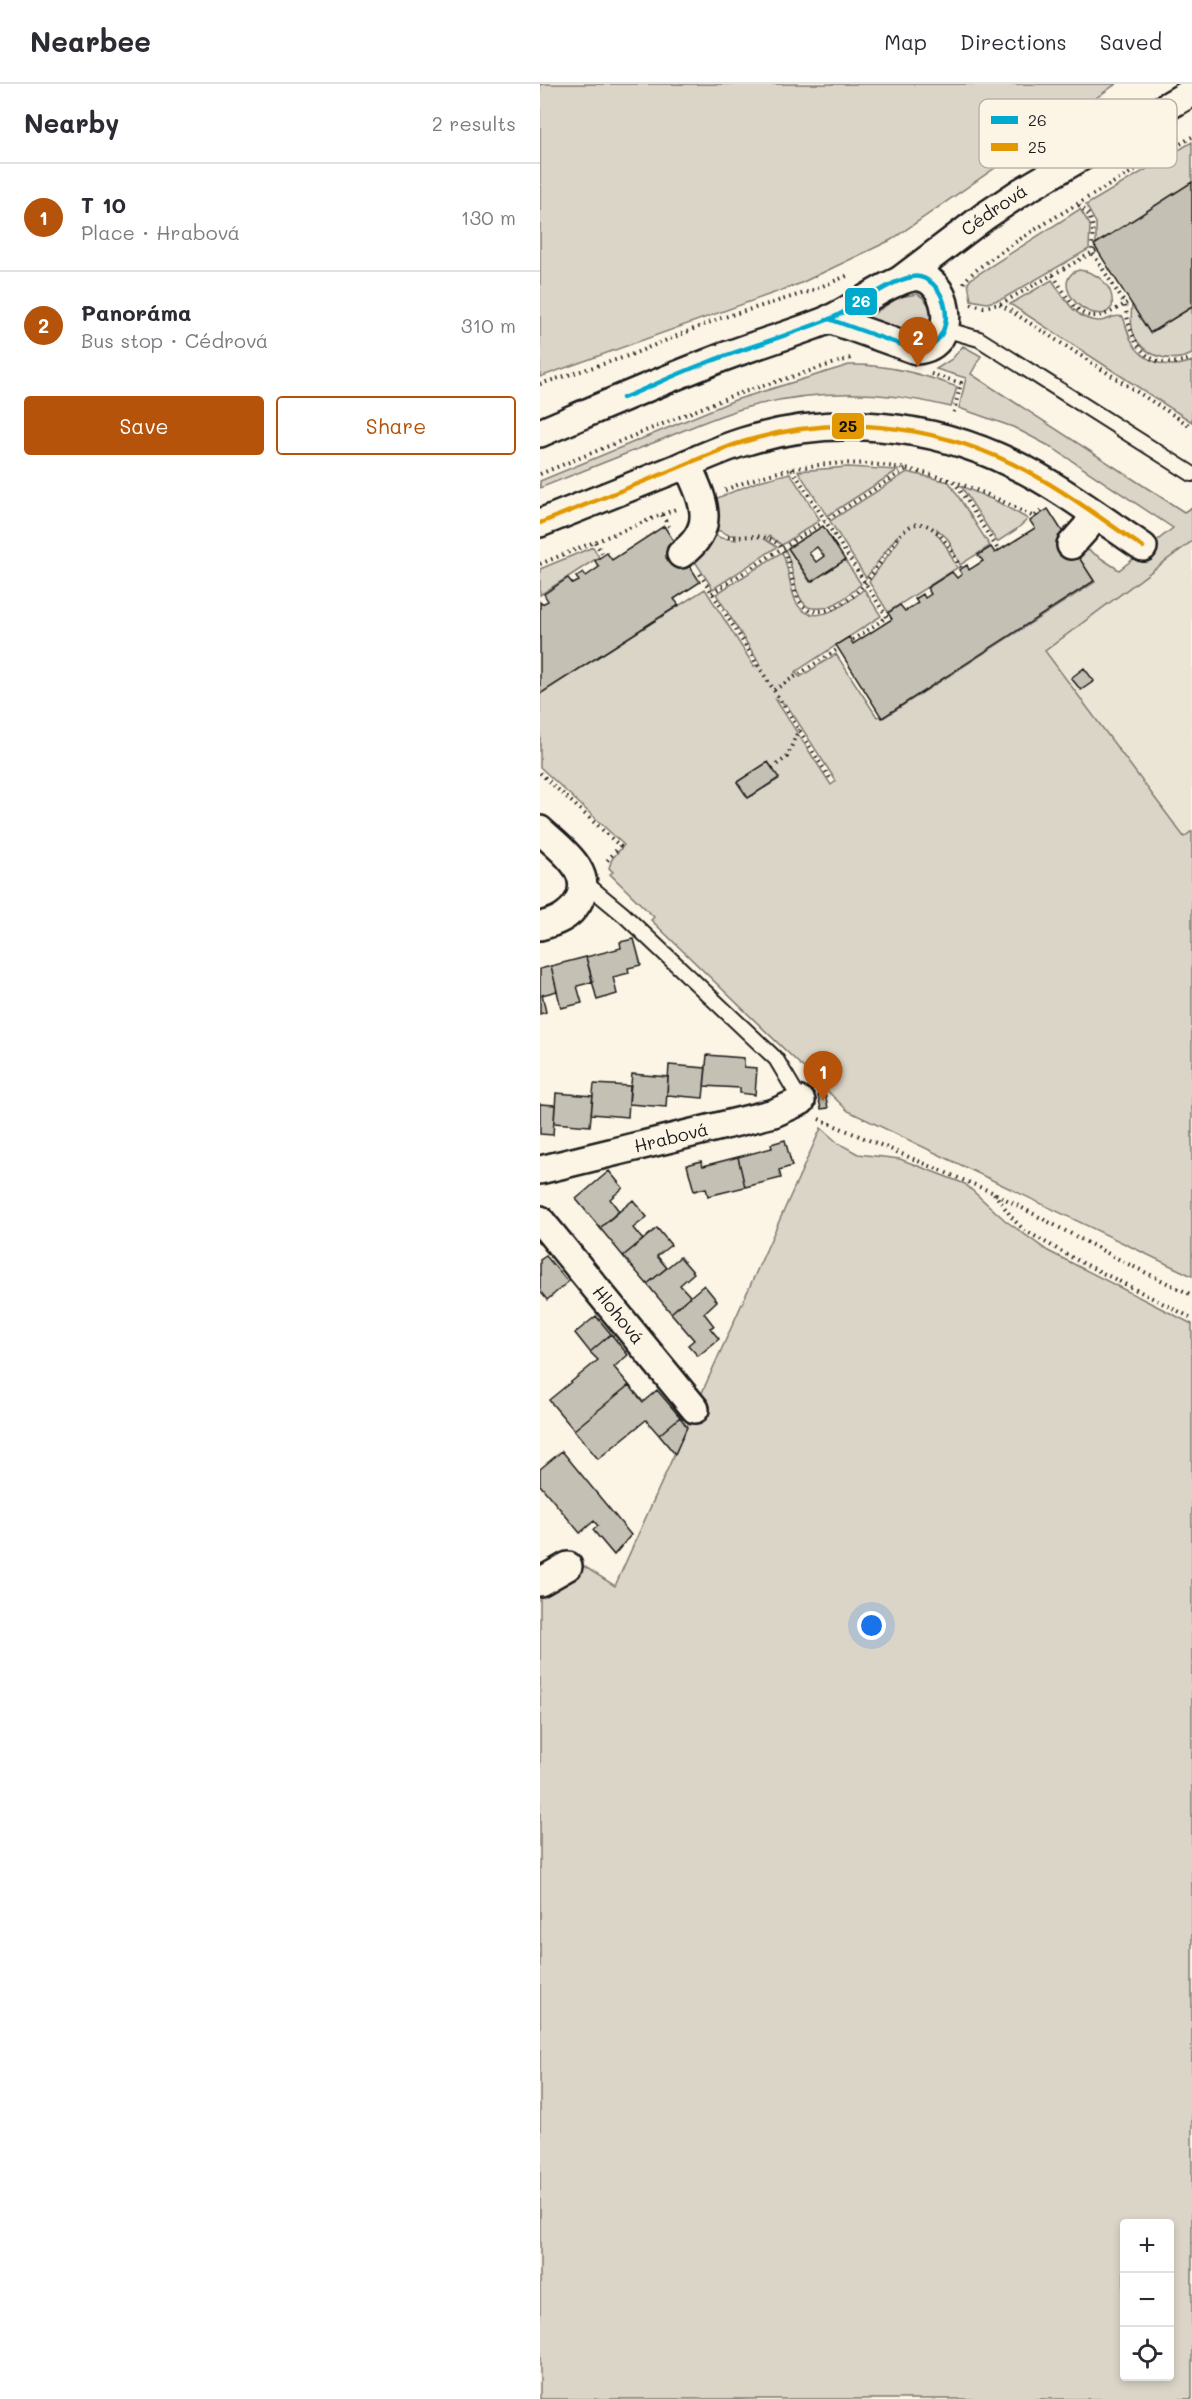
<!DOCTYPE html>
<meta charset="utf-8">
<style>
:root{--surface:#fff;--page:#f2f2f3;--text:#2b2b33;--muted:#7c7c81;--line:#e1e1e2;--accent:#b45309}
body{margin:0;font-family:Mali,sans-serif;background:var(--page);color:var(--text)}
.controls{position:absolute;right:18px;bottom:18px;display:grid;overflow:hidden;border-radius:6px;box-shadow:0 3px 9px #0003}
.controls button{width:54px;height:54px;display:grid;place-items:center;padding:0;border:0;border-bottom:2px solid var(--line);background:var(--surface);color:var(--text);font:30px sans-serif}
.you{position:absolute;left:332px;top:1542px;width:21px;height:21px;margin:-15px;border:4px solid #fff;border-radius:50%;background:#1a73e8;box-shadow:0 0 0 9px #1a73e833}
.badge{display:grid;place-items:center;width:39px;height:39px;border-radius:50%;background:var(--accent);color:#fff;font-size:20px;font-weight:700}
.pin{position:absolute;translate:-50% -50px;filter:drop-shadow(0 2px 3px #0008)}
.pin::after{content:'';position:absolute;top:32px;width:21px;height:18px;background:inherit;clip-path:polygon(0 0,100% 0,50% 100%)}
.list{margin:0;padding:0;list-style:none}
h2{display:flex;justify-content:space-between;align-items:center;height:78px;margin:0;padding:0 24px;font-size:26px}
h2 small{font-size:20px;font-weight:400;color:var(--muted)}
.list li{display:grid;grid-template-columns:39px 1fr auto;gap:18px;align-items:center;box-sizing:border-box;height:108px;padding:0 24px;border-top:2px solid var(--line)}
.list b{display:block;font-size:22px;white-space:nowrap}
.list p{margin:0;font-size:20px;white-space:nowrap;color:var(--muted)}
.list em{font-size:20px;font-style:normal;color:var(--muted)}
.actions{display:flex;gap:12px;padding:18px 24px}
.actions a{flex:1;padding:14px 0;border:2px solid var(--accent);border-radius:6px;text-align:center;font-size:21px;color:var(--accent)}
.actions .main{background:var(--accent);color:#fff}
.icon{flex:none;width:33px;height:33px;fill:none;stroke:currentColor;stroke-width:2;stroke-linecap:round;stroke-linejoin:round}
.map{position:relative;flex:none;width:652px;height:2315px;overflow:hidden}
header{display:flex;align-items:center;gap:36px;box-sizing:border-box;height:84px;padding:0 30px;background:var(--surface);border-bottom:2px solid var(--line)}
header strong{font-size:28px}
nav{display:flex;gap:33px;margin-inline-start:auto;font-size:21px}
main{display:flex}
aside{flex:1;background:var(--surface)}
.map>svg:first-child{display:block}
.built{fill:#ebe5d6}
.green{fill:#dbd5c8;stroke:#7c7872;stroke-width:1.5;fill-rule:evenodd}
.building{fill:#c4c0b3;stroke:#1c1c1c;stroke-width:1.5;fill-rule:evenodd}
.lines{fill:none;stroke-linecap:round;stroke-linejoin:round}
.service-casing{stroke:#1c1c1c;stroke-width:18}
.minor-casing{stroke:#1c1c1c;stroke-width:32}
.path{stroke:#1c1c1c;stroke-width:4;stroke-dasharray:1.5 4.5;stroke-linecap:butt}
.service{stroke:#fcf5e5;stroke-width:14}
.minor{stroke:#fcf5e5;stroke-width:27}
.bus-1-casing{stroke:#fcf5e5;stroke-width:9}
.bus-2-casing{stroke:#fcf5e5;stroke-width:9}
.bus-1{stroke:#00a9ce;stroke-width:4.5}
.bus-2{stroke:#e19803;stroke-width:4.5}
.labels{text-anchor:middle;stroke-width:6;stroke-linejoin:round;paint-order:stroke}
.street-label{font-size:18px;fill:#1c1c1c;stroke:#fcf5e5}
.key{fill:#fcf5e5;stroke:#b9b4a9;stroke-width:1.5}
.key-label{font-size:16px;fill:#1c1c1c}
.line-badge{stroke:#fcf5e5;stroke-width:2}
.badge-label{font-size:16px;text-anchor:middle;font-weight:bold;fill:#fff}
.pale-badge-label{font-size:16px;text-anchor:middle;font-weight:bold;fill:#111}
</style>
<header>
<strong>Nearbee</strong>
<nav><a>Map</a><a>Directions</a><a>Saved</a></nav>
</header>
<main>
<aside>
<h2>Nearby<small>2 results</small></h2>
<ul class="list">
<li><span class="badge">1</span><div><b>T 10</b><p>Place · Hrabová</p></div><em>130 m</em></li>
<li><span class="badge">2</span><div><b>Panoráma</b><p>Bus stop · Cédrová</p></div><em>310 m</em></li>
</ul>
<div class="actions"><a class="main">Save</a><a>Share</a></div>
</aside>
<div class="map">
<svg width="652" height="2315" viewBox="0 0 652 2315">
<rect width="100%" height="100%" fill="#fcf5e5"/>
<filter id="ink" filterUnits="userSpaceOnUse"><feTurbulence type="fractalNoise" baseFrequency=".0167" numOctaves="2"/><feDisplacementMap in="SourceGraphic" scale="12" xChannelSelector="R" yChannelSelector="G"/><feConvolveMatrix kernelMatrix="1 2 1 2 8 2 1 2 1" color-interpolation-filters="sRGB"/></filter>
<g filter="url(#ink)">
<path class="built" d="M652,457V747L644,753L505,567Z"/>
<path class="green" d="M0,0H576L351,156L259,200L0,293Z
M652,58V98L556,160V139L546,121Z
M540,125L550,141L549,165L462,215L447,219L431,216L428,199L432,194Z
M539,186C558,188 575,203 572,223L566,229C540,236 510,195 539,186Z
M512,196C523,212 536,238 560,237C569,236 574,230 583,233C586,240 587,248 591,256C602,279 629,286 652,277V338L470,220Z
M378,210C394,220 396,242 376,249L327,243L325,236L327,234L359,213Z
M592,220L610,249L652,223V270C629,281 598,271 592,244C591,236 591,228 592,220Z
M423,262L441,272L431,290L644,428L652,423V457L505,567L644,753L652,747V1192L308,1027L111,836L114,833L70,790L73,788L69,784L72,775L84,761L0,683V610L165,505L214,582L220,580L176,510L242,468C249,484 249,502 256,518C271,547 309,519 324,505L341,532L255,588L260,593L296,570L337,633L340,632L343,634L555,498L537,471L544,466L550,467L579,486L633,444L511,363L473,343L419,324L426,294L396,285L412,275ZM236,616L247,621L296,697L291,701ZM228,678L239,695L208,714L197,698Z
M309,281C347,280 382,290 417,303L411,323C344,306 275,305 208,323C179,331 151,343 123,355C82,371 41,388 0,404V397L195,316Z
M308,383L358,386L287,432L258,387Z
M367,388L409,398L450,462L420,481L408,455L397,445V450L406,462L417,484L348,528L329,498L359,456L357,452L326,494L290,437Z
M250,389L280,436L242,461L229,452L226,456L237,463L173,505L154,476L162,469L173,450L181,454L196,456V451H189L175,445V415L219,397Z
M421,402L456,417L488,435L477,445L457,458Z
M53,463L59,473L0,511V485Z
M248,464L270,498L305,476L321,500C306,514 289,529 268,523C252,512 255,482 245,466Z
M281,1044L298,1059L318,1070L360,1075L425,1100L466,1137L508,1167L652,1240V2315H0V1507L42,1481L75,1502ZM584,2140H630V2292H584Z"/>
<path class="building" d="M652,98V223L610,249L554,161Z
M508,425L554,497L342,634L296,561L309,553L313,560L352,535L348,529L360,521L365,527L378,519L375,515L383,510L385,514L391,510L387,504L412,488L417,494L422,490L419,486L427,481L429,486L443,477L438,471L451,463L455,469L495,444L490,437Z
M124,442L160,498L134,515L139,521L0,610V518L2,520L8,517L4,510L28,494L33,500L39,497L36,493L43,488L46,492L59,483L55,477L67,469L72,476Z
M283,442L305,476L271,498L248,464ZM277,463L284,472L276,478L269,469Z
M544,584L554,597L541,606L531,594Z
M228,678L239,694L208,714L197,698Z
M94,855L101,881L88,884L89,889L73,893L77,910L57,916L46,873L81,864L80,858Z
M46,873L53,898L37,902L42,919L21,924L11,882Z
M11,882L17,907L2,911L6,928L0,930V885Z
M167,971L204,974V983L217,984L215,1011L200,1009V1004L164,1002Z
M129,981L166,984L163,1014L127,1011Z
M92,990L128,993L126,1023L89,1020Z
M54,1000L90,1002L88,1033L51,1030Z
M16,1009L53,1012L50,1042L14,1039Z
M285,1009L288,1024L281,1025L278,1011Z
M0,1020L15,1021L13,1051L0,1050Z
M245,1056L252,1082L239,1086L241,1094L205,1103L198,1073L232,1064L231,1060Z
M198,1073L205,1103L168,1112L166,1104L154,1107L147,1081L161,1077L163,1082Z
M69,1087L83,1104L70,1115L79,1127L60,1144L36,1115Z
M93,1116L107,1133L93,1144L103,1156L83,1172L60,1144Z
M117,1144L131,1161L117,1172L127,1184L107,1200L83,1172Z
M6,1172L28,1198L7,1216L0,1207V1176Z
M140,1173L154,1189L140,1201L150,1212L131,1229L107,1200Z
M164,1201L177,1217L164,1229L174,1242L170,1244L179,1255L158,1272L148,1261L154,1256L131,1229Z
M56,1232L71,1250L50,1268L35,1249Z
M71,1250L88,1271L74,1283L89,1301L34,1346L9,1316L58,1276L50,1268Z
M89,1301L103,1318L117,1306L140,1333L119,1351L106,1336L58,1375L34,1346Z
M140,1333L147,1343L135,1370L119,1351Z
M22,1367L91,1451L74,1471L53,1446L58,1442L54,1437L40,1449L0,1401V1385Z"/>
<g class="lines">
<g class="service-casing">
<path id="service" d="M404,245L439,255L652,390
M43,797L84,831L236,975L261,1017"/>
</g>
<g class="minor-casing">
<g id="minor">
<path id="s1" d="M358,198L445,132L481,108L652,8"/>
<path d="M0,349C56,325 111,301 168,279C207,263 248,252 288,236C314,225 346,198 373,193C407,187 424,262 376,266L289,235"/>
<path d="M0,439C45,421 90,403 135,385C157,376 180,365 203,358C293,330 389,339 473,380C519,402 561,435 603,463"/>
<path d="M531,461L547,443L553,430"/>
<path d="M141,470C179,442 162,415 147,380"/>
<path d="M0,746C19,764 56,788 38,818C29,833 16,838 0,842"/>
<path id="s2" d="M0,1086L234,1029L261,1017"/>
<path id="s3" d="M0,1136L155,1325"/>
<path d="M0,1498L28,1482"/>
</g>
</g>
<path class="path" d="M539,121L549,131L553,143L552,168L585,220L590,217
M513,191C535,225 544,247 585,220C590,259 607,291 652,274
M424,199C435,175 617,74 652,53
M431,220L444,223L460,220L557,166
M460,220L652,343
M391,290L421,299L413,331
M0,300L88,272L178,235L268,208L309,191
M252,385L347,533L311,557
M0,390L191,312L311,274
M414,397L459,467
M185,406C296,359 390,378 494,433L503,425
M122,431L131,446
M188,453C200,454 213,450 226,454C261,463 242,512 270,527C308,531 330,493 349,466C355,458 361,447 371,442C385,435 397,447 405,457C412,465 416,476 421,485
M55,458L64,472
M0,480L136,425
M160,490L291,696
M172,509L366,385
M234,606L298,565
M232,684L247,673L259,645
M0,689L80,762L65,779
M279,1035L454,1109L586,1179L652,1211
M454,1109L473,1135L484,1146L531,1173L652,1234"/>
<use href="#service" class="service"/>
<use href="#minor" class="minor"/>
<g class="bus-1-casing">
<path id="bus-1" d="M83,314C112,302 141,288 171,277C209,263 249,251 287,236C314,226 345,198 372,193C380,191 387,195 393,200C414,221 410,263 376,266L289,235"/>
</g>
<g class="bus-2-casing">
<path id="bus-2" d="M0,439C45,421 90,403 135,385C157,376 180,365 203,358C293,330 389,339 473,380C519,402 561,435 603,463"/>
</g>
<use href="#bus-1" class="bus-1"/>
<use href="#bus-2" class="bus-2"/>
</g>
</g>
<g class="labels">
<g class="street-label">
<text dy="6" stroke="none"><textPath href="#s1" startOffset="120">Cédrová</textPath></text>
<text dy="6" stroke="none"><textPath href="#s2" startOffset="135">Hrabová</textPath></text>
<text dy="6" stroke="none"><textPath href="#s3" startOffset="123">Hlohová</textPath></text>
</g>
</g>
<rect x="439" y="15" width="198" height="69" rx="9" class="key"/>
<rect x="451" y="32" width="27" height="8" fill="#00a9ce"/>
<rect x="451" y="59" width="27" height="8" fill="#e19803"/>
<g class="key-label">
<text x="488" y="42">26</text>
<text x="488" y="69">25</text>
</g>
<g class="line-badge">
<rect x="304" y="203" width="34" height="29" rx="6" fill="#00a9ce"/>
<rect x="291" y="328" width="34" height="28" rx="6" fill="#e19803"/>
</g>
<g class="badge-label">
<text x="321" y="223">26</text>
</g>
<g class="pale-badge-label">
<text x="308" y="348">25</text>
</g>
</svg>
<div class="controls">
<button>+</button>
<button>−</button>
<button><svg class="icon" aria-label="locate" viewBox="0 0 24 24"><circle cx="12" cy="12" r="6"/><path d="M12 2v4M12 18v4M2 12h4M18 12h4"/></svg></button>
</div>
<div class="you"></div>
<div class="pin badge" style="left:283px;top:1017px">1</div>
<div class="pin badge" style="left:378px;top:283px">2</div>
</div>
</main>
